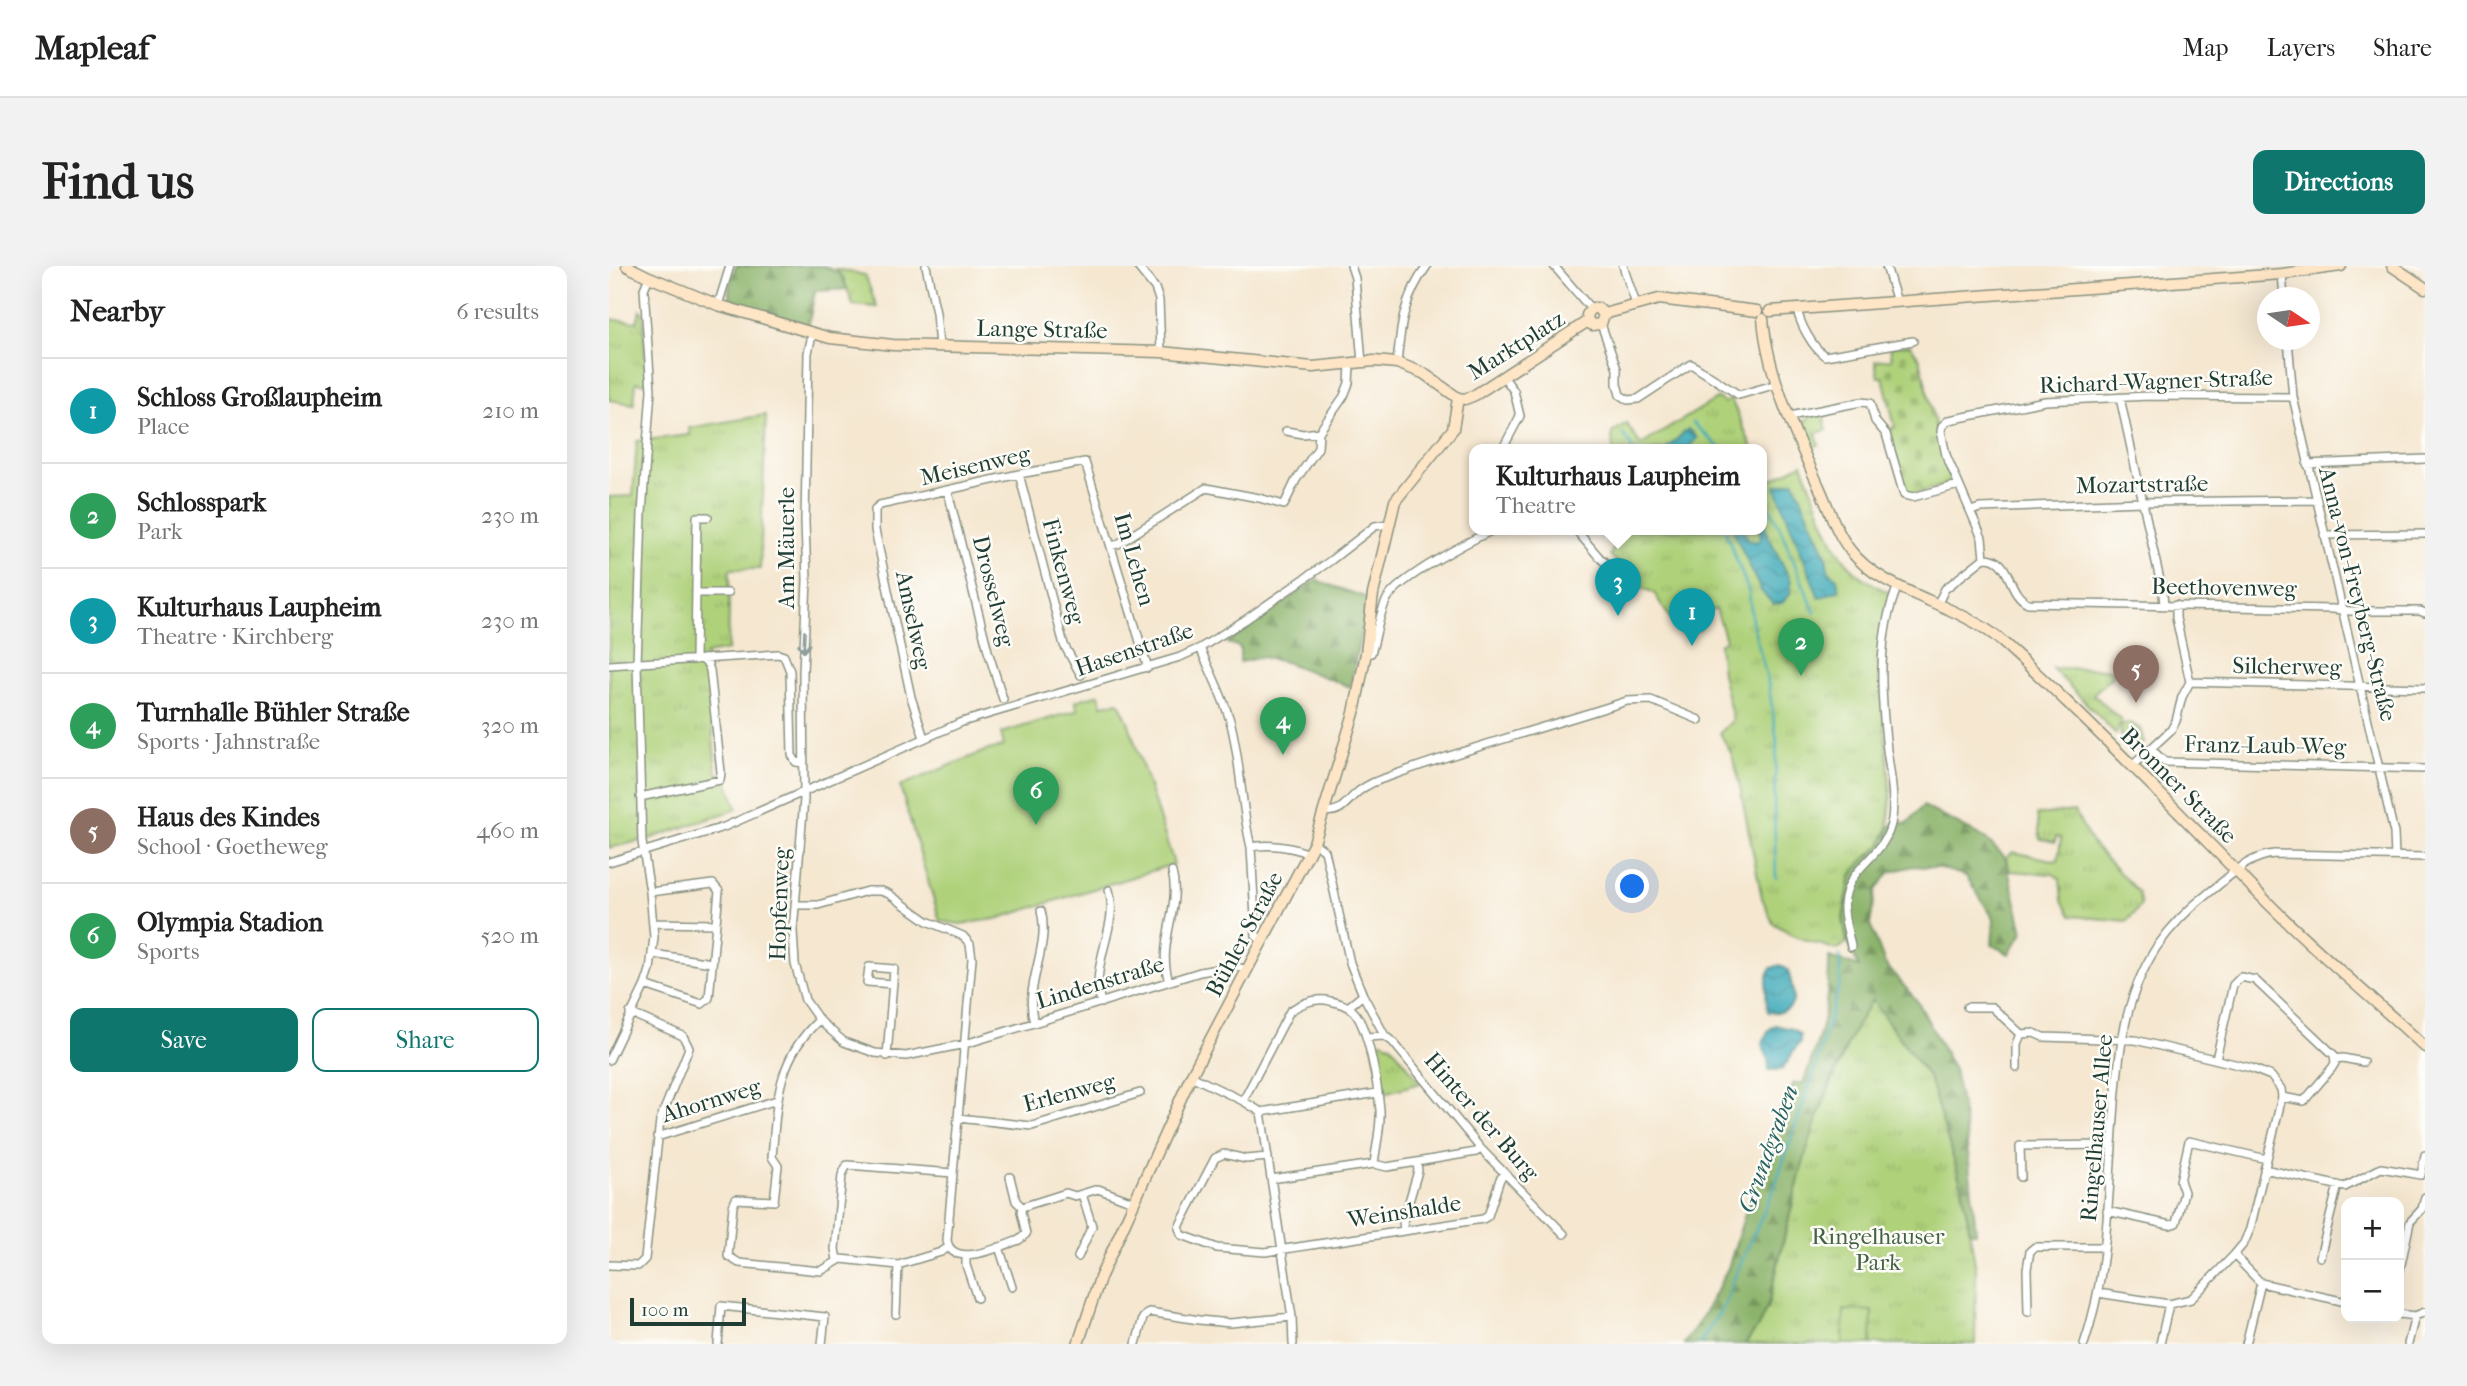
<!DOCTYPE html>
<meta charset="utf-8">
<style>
:root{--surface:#fff;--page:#f2f2f2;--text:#222;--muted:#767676;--line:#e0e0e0;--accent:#0f766e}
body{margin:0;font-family:"IM FELL French Canon",serif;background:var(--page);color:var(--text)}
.controls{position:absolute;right:21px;bottom:21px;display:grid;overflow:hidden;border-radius:14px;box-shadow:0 7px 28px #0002}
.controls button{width:63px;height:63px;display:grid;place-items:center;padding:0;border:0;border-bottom:2px solid var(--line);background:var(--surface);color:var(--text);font:35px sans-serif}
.compass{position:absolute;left:1648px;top:21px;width:63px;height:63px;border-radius:50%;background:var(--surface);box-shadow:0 7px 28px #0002;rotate:103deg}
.scale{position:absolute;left:21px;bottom:18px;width:116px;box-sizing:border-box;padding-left:7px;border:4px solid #1f3d34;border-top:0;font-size:19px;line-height:24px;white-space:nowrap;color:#1f3d34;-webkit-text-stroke:5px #fdfcf7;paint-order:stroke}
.you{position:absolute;left:1024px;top:621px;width:24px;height:24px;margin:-18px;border:5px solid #fff;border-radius:50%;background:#1a73e8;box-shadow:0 0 0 10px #1a73e833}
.badge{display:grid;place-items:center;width:46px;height:46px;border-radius:50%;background:var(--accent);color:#fff;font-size:23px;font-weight:700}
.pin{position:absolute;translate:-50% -58px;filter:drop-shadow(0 2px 4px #0008)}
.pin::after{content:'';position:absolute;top:37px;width:24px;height:21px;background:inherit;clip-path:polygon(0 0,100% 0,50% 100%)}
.popup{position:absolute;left:860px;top:178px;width:298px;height:91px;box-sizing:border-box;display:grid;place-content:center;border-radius:14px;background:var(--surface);filter:drop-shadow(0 2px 5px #0005);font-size:23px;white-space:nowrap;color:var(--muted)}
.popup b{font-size:26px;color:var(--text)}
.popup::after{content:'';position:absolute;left:50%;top:100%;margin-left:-14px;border:14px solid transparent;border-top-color:var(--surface)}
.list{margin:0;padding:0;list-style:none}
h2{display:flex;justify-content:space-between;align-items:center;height:91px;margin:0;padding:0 28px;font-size:30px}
h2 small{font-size:23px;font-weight:400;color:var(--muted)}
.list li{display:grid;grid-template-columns:46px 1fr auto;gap:21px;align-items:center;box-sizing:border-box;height:105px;padding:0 28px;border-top:2px solid var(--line)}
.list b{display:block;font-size:26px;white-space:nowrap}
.list p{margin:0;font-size:23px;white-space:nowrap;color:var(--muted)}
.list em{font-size:23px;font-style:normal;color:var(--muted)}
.actions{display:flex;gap:14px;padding:21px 28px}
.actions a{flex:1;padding:16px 0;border:2px solid var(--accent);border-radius:14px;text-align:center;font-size:24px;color:var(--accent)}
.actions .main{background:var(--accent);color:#fff}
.map{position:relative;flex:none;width:1816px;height:1078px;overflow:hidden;border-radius:14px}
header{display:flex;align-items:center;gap:42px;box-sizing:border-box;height:98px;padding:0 35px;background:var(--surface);border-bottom:2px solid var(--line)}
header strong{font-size:33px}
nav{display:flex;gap:38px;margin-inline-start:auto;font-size:24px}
.intro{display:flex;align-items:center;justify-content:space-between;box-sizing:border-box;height:168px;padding:0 42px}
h1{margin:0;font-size:49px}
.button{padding:18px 32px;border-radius:14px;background:var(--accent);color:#fff;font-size:24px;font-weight:700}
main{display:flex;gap:42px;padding:0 42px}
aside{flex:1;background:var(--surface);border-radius:14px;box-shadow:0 7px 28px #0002}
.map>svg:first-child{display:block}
.grass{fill:url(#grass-tufts);stroke:#678757;stroke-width:2}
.forest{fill:url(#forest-firs);stroke:#55784f;stroke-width:2}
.cemetery{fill:url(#cemetery-stones);stroke:#678757;stroke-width:2}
.pitch{fill:#afd17a;stroke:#678757;stroke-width:2}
.water{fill:url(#water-waves);stroke:#2c7376;stroke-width:2}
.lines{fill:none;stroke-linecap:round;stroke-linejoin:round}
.stream{stroke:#3aa9b8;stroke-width:2.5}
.street-casing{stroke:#8a9282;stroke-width:10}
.secondary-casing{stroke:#8a9282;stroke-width:13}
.street{stroke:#fff;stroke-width:7}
.secondary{stroke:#fde5c5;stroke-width:10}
.oneway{stroke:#8f9e9a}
.labels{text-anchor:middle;stroke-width:5;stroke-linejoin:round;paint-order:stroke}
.street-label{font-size:23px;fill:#1f3d34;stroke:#fdfcf7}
.park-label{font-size:23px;fill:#436246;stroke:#fdfcf7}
.water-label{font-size:24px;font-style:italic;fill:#286362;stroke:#fdfcf7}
</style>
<header>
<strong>Mapleaf</strong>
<nav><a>Map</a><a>Layers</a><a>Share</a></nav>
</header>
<div class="intro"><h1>Find us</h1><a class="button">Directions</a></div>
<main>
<aside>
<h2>Nearby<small>6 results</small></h2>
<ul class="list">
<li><span class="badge" style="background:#0f9aa8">1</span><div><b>Schloss Großlaupheim</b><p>Place</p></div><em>210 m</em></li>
<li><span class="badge" style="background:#2e9e5b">2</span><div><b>Schlosspark</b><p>Park</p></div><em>230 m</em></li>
<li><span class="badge" style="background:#0f9aa8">3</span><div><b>Kulturhaus Laupheim</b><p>Theatre · Kirchberg</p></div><em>230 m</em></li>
<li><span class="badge" style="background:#2e9e5b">4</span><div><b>Turnhalle Bühler Straße</b><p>Sports · Jahnstraße</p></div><em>320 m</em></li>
<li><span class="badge" style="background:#8d6e63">5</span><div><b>Haus des Kindes</b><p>School · Goetheweg</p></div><em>460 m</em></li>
<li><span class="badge" style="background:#2e9e5b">6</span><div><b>Olympia Stadion</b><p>Sports</p></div><em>520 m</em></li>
</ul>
<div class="actions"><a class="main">Save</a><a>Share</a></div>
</aside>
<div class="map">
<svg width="1816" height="1078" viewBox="0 0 1816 1078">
<defs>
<pattern id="grass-tufts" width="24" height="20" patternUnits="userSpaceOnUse" patternTransform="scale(1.75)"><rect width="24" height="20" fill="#afd17a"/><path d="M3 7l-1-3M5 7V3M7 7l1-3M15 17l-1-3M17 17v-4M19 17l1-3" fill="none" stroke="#96b46a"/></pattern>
<pattern id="forest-firs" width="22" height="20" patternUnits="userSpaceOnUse" patternTransform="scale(1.75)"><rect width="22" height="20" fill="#8bb36a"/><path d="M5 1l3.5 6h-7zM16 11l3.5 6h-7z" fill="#719358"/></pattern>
<pattern id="cemetery-stones" width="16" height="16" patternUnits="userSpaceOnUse" patternTransform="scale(1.75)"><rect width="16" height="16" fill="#afd17a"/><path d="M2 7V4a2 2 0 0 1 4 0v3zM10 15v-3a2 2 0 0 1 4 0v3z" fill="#96b46a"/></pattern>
<pattern id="water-waves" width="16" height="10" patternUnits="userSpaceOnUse" patternTransform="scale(1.75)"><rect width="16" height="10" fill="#3aa9b8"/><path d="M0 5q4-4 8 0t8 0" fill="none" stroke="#308b96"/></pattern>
</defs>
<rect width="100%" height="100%" fill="#fdfcf7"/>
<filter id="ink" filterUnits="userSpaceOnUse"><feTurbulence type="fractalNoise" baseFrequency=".0143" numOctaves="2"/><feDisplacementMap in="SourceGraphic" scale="14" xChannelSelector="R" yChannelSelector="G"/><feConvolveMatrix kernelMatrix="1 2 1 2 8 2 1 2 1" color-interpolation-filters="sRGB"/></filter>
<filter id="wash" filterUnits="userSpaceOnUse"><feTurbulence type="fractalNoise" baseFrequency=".00686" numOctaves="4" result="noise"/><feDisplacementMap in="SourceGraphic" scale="28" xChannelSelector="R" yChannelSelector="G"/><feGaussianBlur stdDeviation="1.57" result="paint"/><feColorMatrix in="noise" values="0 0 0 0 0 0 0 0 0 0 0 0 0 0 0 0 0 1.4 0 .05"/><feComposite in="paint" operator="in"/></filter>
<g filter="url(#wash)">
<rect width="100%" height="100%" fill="#f5e7d0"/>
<path class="grass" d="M227,3L256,9L268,41L244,39L235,14Z
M31,44L34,47L38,118L27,116L25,138L0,134V53L28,56Z
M1109,132L1115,137L1122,133L1144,184H1004L1003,167L1017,157L1032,179Z
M1214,148L1218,164L1207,167L1210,179L1203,181L1195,155L1199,154L1198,150Z
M157,149L151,303H121L119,384L97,388L107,505L117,512L128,543L43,572L0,582V231L24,230L28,175L81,169L80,162Z
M1193,198C1205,226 1219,275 1238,297C1250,311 1267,320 1283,328L1277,343L1271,413L1282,529L1279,563L1236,678L1228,684L1188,671L1164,657L1153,632L1128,506L1122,487L1111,467L1124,454L1113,408L1110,378L1117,374L1107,343L1087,349L1091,363L1074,367L1071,358L1066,360L1045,327L1032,321L1001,289L1014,264H1152L1153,204L1158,216Z
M1443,402L1495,403L1508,406L1484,428L1512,454L1507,468Z
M1522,457L1531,463L1535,477L1522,482C1513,474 1509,469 1513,458Z
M1465,545L1484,579L1529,626L1532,639L1518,655L1462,650L1453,635L1451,613L1444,608L1401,605L1398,591L1404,586L1449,595L1452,572L1447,571L1446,576L1431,573L1428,549Z
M1263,734L1320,812L1353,921L1367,1004L1366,1078H1136L1150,1059L1159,1039L1200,871L1246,761Z
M774,775L782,779L812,817L775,827L763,778Z"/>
<path class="forest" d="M127,0H215C230,8 232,4 238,23L206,25L199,61C183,56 129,45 121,32C117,24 124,8 127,0Z
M708,313L711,316L759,332L741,421L676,396L653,391L631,396V381L618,377Z
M1314,540L1376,572L1396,591L1414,666L1400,688L1383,679L1385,653L1357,610L1331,602L1304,600L1281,606L1267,624L1261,658L1276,698L1309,736L1345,804L1356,858L1367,966H1361L1353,921L1320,812L1263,734C1205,826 1184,935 1159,1039L1150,1059L1136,1078H1075L1095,1048L1119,1002L1166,853L1185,817H1194C1212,770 1220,743 1220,691L1250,701L1237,672L1234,652L1242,609L1253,595L1272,579L1279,563L1287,555L1298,558Z"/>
<path class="cemetery" d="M1301,79L1311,93L1333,189L1344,215L1343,217L1301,229L1296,225L1280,163L1286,161L1274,111H1269L1266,95L1283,93L1281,81Z"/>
<path class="pitch" d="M490,428L493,439L510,436L519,455L565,598L387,653L351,658L331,655L291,520L376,485L395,480L392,467L469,444L466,435Z
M1235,1044L1263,1045L1262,1078H1234Z"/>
<path class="water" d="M1079,163L1088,172L1077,184H1056Z
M1185,215L1218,291C1217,302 1220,306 1228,312L1230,324L1210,332L1166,220Z
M1153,250L1158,267L1182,315L1181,328L1173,337L1164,338L1152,325L1124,264H1134L1139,273L1148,276L1152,271L1150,264H1152Z
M1171,699L1179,704C1185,727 1193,749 1159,746C1157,730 1155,717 1162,702Z
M1166,759L1183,763L1191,769V777C1182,785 1181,796 1172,804H1160L1159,792L1153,778L1160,764Z"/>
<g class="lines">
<path class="stream" d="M1084,157L1113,184
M1013,167L1025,184
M1153,226L1171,262L1206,347
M1116,264L1140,326L1143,355L1160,421L1168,475L1165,538L1167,612
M1090,1078L1117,1037L1126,1010L1163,928L1203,812L1231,716V690"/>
</g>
</g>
<g filter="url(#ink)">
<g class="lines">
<g class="street-casing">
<path id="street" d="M317,0L327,47L330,80
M528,0L546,22L550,34L552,86
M742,0L746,12L753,97
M945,0L982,43
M1014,0L1027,38
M1277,0L1288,36
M1673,8L1675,32
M109,39L121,0
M1188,43C1191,58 1203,81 1216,90L1304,75
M992,58L1008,103V118L1011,129L1019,134L1029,133L1082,98L1130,129L1168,118
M203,69L199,87L196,256L198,314L194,406L195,533L184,665L186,698L196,734L210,754L235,776L266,787L297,790L356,778L591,706L625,700L638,704
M1679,74L1684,131L1785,567L1786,590
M788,97C792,58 794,33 818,0
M1511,132L1554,328L1555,339
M1181,150L1252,136L1261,137L1266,155L1277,168L1295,229L1304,231L1350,219
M677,165L694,168L710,166
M893,184L911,150L905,125L894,110
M1698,198L1816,193
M410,208L455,379L472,409
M339,226L379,385L394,433
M1362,245L1371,242L1533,236L1707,234
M967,264L990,291L1004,304
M1715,269L1816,268
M502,280L509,278L597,222L650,232L675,239L687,214L709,182L710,166L735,130L740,117L741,99
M1375,292C1403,291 1397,327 1419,337L1724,343L1741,345H1811L1816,347
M87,327H119
M1329,337L1336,323L1375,292L1373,272L1337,189L1332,165L1333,160L1340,154L1436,135L1540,130L1684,131
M591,382C602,407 615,432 622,458C632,498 632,541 642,581C659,577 684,581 700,588
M757,387H762C768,370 769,350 778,333C790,312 860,275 884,264
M86,394L88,251H99
M0,399L169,388L175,390L181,405L183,489L187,496L194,497
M1581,416L1816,422
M315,472L302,431L266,264V243L271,239L410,208L476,196L539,402
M1542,483L1556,496L1816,503
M1524,499L1562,464L1567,455L1573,431L1581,416L1567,352V339
M31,531L111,514L112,506L101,404L99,399L93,393
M716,545C733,548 738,534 750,525C759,518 769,514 779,511C858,482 938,461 1018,435L1042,434L1090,454
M705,577L716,585L741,697L754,729L776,770
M642,581L647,670L653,674
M0,596L115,561L353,456L571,391L591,382L636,354L721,295L766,260L779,258
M186,639H209L258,625H272L280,628L318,655L354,670L361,678L363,693L349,852L423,860L531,827
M45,657L106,658
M1242,681C1240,667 1234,654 1235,639C1238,597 1277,593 1283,553C1286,530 1281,506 1278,484C1272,430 1267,370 1289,320
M44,688L103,697
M560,715C547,678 573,641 563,606
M36,719L93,738L100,732L110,625L104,618L41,626
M492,737C480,698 511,659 500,624
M739,741L754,729
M1358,741H1383L1412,768L1425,767L1434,771L1526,774L1642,802L1662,810L1672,823L1673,831L1641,963L1635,977L1625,989L1582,1033L1560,1038L1489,1027
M210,754C167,794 168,837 163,891L169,900L165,935L127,933L124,940L119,990L130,997L212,1005L232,993L289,999L332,986L340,981
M425,756C414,720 442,681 432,645
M757,771L776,770L784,776L872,883L955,968
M278,790L285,703L260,701L258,716L284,718
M1607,793L1624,719L1632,711L1646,714L1725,789L1726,797L1723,802L1695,835L1673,831
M1726,793L1734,792L1754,796
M0,794L36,719L41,704L45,671L41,626L33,576L28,398L33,247L42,124L35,23L40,11
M1408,802V778L1412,768
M582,810L634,835L652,846L683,1051L684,1078
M634,835L681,745C693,737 706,731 721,735C730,737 739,739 745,746C760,762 769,822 771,844C772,862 767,880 765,898
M652,846L768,827
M349,852L338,974C342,1004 393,980 410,974L417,968L412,946L413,941L457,927L466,930L489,923L524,936
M48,871L168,834
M659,891L637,893L615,888L606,892L572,957L570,962L573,969L608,982L656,986L874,953L879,950L891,913L895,909
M1655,903L1736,921L1772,902L1812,909L1816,889
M401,911L407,935L413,941
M1412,911L1411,880L1503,879
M662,913L765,898L778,901L867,886L872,883
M1498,945L1561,959L1567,957L1575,926L1571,915L1580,875L1658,893
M795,965L794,956L809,905L808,896
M390,981L403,1021
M1625,989L1652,1017L1737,1036
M357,990V999L368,1032
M469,991L483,960L473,928
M1711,991L1729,919
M228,994L226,983L233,909L238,899L344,907
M0,999L29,1000L36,993L51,854L80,782L74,770L21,747
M1790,1008L1801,956L1813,943L1816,931
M1419,1046L1418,1003L1421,985L1426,981H1495
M287,1048L289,999
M1790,1048L1806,1050L1816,1046
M109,1078L112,1040L216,1051L213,1078
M527,1078L534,1052L540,1046L590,1054L621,1057L683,1051
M1475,1078C1500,1005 1499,927 1505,851C1509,792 1514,733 1547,682C1562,660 1581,641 1602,625C1623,609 1638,591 1665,588L1816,591
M1551,1078L1560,1038
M1637,1078L1652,1017
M1799,1078L1806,1050"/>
</g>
<g class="secondary-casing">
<path id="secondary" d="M18,0L40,11L109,39L221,72L284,79L552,86L704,101L765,95L788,97L814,107L849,132
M1783,0L1816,22
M1161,45L1673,8L1732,0
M995,48L1050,33L1148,45
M1154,53C1159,111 1187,170 1211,223C1220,243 1227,266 1241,284C1274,327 1345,336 1389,372C1413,393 1436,415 1459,437C1529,504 1596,574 1664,642C1713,691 1766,734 1816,781
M979,55L978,49L983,42H989L995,48
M979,55L983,59L992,58L995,48
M849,132L856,133L866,129L979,55
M469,1078L491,1012L582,810L705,577L745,447L757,387L764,328L786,235L844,163L849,132"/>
</g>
<use href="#street" class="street"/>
<use href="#secondary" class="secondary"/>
</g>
<defs><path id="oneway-shaft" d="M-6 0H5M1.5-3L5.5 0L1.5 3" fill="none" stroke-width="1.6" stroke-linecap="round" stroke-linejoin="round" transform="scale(1.75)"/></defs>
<use class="oneway" href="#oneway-shaft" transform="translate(195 376) rotate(93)"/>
</g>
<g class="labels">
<g class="street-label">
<text transform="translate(433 63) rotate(1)" y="8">Lange Straße</text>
<text transform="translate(907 79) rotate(-32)" y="8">Marktplatz</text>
<text transform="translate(1547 115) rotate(-2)" y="8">Richard-Wagner-Straße</text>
<text transform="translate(366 199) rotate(-13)" y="8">Meisenweg</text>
<text transform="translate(1533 218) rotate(-1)" y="8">Mozartstraße</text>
<text transform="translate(177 282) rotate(-90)" y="8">Am Mäuerle</text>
<text transform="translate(526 293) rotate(74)" y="8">Im Lehen</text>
<text transform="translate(455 305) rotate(75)" y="8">Finkenweg</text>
<text transform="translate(1615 321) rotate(1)" y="8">Beethovenweg</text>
<text transform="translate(385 325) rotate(76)" y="8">Drosselweg</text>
<text transform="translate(1749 328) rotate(76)" y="8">Anna-von-Freyberg-Straße</text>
<text transform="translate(305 354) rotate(78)" y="8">Amselweg</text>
<text transform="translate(525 383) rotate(-19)" y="8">Hasenstraße</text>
<text transform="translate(1678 400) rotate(1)" y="8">Silcherweg</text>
<text transform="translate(1656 479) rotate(1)" y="8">Franz-Laub-Weg</text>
<text transform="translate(1570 519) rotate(45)" y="8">Bronner Straße</text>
<text transform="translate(170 638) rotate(-88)" y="8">Hopfenweg</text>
<text transform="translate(635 668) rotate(-62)" y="8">Bühler Straße</text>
<text transform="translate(491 716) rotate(-17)" y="8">Lindenstraße</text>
<text transform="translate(460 826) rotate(-15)" y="8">Erlenweg</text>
<text transform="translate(102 834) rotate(-17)" y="8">Ahornweg</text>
<text transform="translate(873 850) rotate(49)" y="8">Hinter der Burg</text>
<text transform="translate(1487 862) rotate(-85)" y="8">Ringelhauser Allee</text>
<text transform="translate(795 945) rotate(-9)" y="8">Weinshalde</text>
</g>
<g class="park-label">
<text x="1269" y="978">Ringelhauser<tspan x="1269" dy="26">Park</tspan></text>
</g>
<g class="water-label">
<text transform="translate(1159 883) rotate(-70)" y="8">Grundgraben</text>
</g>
</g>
</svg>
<div class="controls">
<button>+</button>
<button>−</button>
</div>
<svg class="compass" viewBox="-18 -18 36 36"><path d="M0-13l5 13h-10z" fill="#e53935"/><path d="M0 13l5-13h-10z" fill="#767676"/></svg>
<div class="scale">100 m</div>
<div class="you"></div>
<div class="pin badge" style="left:1083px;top:380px;background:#0f9aa8">1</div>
<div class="pin badge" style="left:1192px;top:410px;background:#2e9e5b">2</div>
<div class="pin badge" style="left:1009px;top:350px;background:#0f9aa8">3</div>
<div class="popup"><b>Kulturhaus Laupheim</b>Theatre</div>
<div class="pin badge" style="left:674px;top:489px;background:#2e9e5b">4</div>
<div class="pin badge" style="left:1527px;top:437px;background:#8d6e63">5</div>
<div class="pin badge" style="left:427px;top:559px;background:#2e9e5b">6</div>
</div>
</main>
